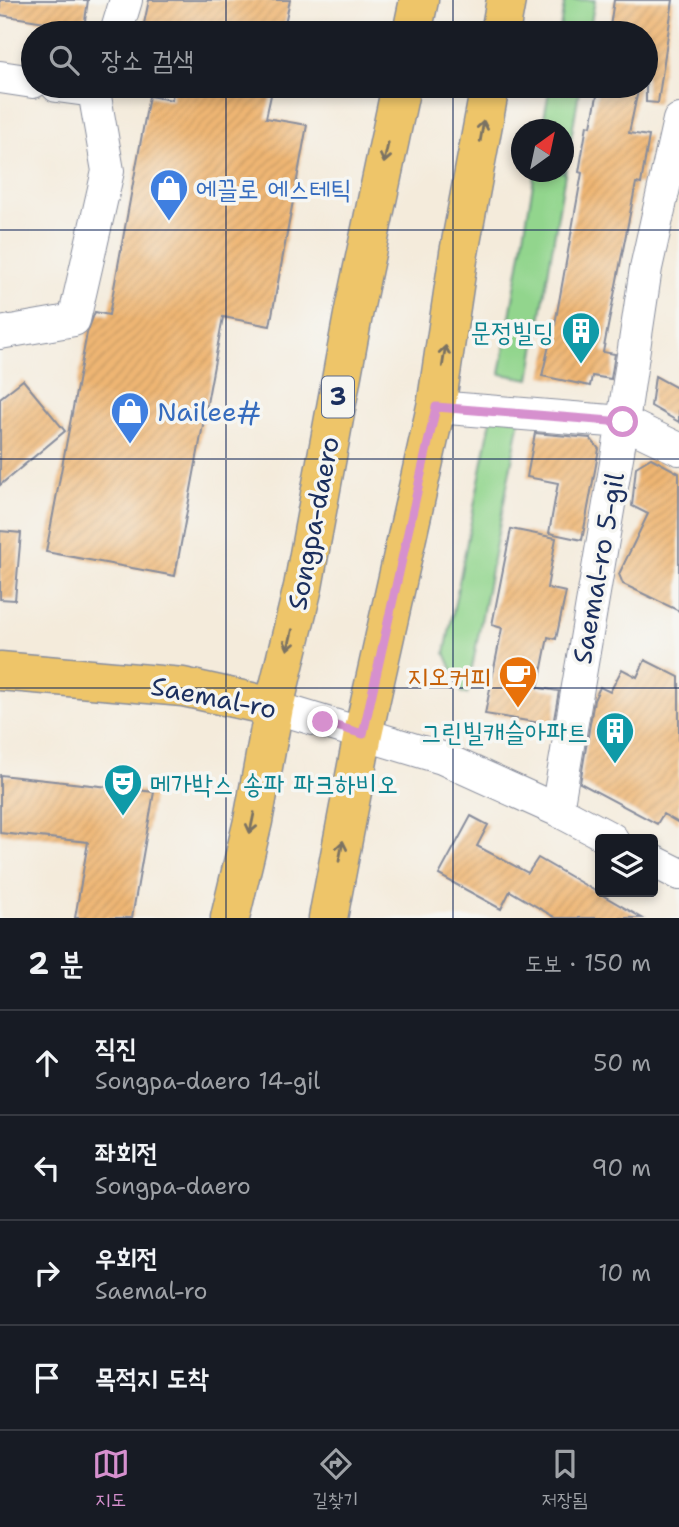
<!DOCTYPE html>
<html lang="ko">
<meta charset="utf-8">
<style>
body{margin:0;font-family:"Shantell Sans","Poor Story",sans-serif;background:#242831;color:#f1f3f6}
.controls{position:absolute;right:21px;bottom:21px;display:grid;overflow:hidden;border-radius:7px;box-shadow:0 4px 10px #0003}
.controls button{width:63px;height:63px;display:grid;place-items:center;padding:0;border:0;border-bottom:2px solid #363941;background:#171b24;color:#f1f3f6;font:35px sans-serif}
.compass{position:absolute;left:511px;top:119px;width:63px;height:63px;border-radius:50%;background:#171b24;box-shadow:0 4px 10px #0003;rotate:33deg}
.stop{position:absolute;width:21px;height:21px;margin:-16px;border:5px solid #d690ce;border-radius:50%;background:#fff}
.stop.end{background:#d690ce;border-color:#fff;box-shadow:0 2px 7px #0008}
.list{margin:0;padding:0;list-style:none}
h2{display:flex;justify-content:space-between;align-items:center;height:91px;margin:0;padding:0 28px;font-size:30px}
h2 small{font-size:23px;font-weight:400;color:#9ea1a6}
.list li{display:grid;grid-template-columns:46px 1fr auto;gap:21px;align-items:center;box-sizing:border-box;height:105px;padding:0 28px;border-top:2px solid #363941}
.list b{display:block;font-size:26px;white-space:nowrap}
.list p{margin:0;font-size:23px;white-space:nowrap;color:#9ea1a6}
.list em{font-size:23px;font-style:normal;color:#9ea1a6}
.icon{flex:none;width:38px;height:38px;fill:none;stroke:currentColor;stroke-width:2;stroke-linecap:round;stroke-linejoin:round}
.map{position:relative;flex:none;width:679px;height:918px;overflow:hidden}
.search{position:absolute;background:#171b24;box-shadow:0 4px 10px #0003;left:21px;right:21px;top:21px;height:77px;display:flex;align-items:center;gap:18px;box-sizing:border-box;padding:0 24px;border-radius:38px;color:#9ea1a6;font-size:26px}
.sheet{height:511px;background:#171b24}
nav{display:flex;justify-content:space-around;align-items:center;box-sizing:border-box;height:98px;border-top:2px solid #363941;background:#171b24;font-size:19px;color:#9ea1a6}
nav a{display:grid;justify-items:center;gap:4px}
nav .on{color:#d690ce}
.map>svg:first-child{display:block}
.grass{fill:#92d58d;stroke:#568276;stroke-width:2}
.building{fill:url(#building-hatch)}
.lines{fill:none;stroke-linecap:round;stroke-linejoin:round}
.minor-casing{stroke:#888d9c;stroke-width:34}
.major-casing{stroke:#888d9c;stroke-width:41}
.minor{stroke:#fff;stroke-width:32}
.major{stroke:#eec569;stroke-width:38}
.oneway{stroke:#7a7263}
.route{stroke:#d690ce;stroke-width:9}
.grid{fill:none;stroke:#1b2f5e;stroke-width:2;stroke-opacity:0.55}
.labels{text-anchor:middle;dominant-baseline:central;stroke-width:7;stroke-linejoin:round;paint-order:stroke}
.shield{fill:#f6f6f2;stroke:#5d6b8a;stroke-width:2}
.shield-label{font-size:24px;font-weight:bold;fill:#1b2f5e}
.shop-label{font-size:26px;fill:#366cbe;stroke:#f6f6f2;text-anchor:start}
.culture-label{font-size:26px;fill:#0d838f;stroke:#f6f6f2;text-anchor:end}
.street-label{font-size:26px;fill:#1b2f5e;stroke:#f6f6f2}
.food-label{font-size:26px;fill:#c56008;stroke:#f6f6f2;text-anchor:end}
</style>
<div class="map">
<svg width="679" height="918" viewBox="0 0 679 918">
<defs>
<pattern id="building-hatch" width="6" height="6" patternUnits="userSpaceOnUse" patternTransform="scale(1.75)"><rect width="6" height="6" fill="#efb673"/><path d="M-1 1l2-2M0 6l6-6M5 7l2-2" fill="none" stroke="#cc9d66"/></pattern>
</defs>
<rect width="100%" height="100%" fill="#f6f6f2"/>
<filter id="ink" filterUnits="userSpaceOnUse"><feTurbulence type="fractalNoise" baseFrequency=".0143" numOctaves="2"/><feDisplacementMap in="SourceGraphic" scale="14" xChannelSelector="R" yChannelSelector="G"/><feConvolveMatrix kernelMatrix="1 2 1 2 8 2 1 2 1" color-interpolation-filters="sRGB"/></filter>
<filter id="wash" filterUnits="userSpaceOnUse"><feTurbulence type="fractalNoise" baseFrequency=".00686" numOctaves="4" result="noise"/><feDisplacementMap in="SourceGraphic" scale="28" xChannelSelector="R" yChannelSelector="G"/><feGaussianBlur stdDeviation="1.57" result="paint"/><feColorMatrix in="noise" values="0 0 0 0 0 0 0 0 0 0 0 0 0 0 0 0 0 1.4 0 .05"/><feComposite in="paint" operator="in"/></filter>
<g filter="url(#wash)">
<rect width="100%" height="100%" fill="#f4ebdb"/>
<path class="grass" d="M565,0H595L589,33H559Z
M550,86H580L530,379L500,374L535,172H564V130L542,129Z
M492,415L520,419L467,694L462,693L445,653Z"/>
<g id="blocks">
<path class="building" d="M0,0H88L84,28L0,15Z
M149,0H290L283,33H142Z
M614,0H673L658,103L646,102V33H609Z
M173,86H273L266,118L307,125L270,326L223,317L175,576L46,552L87,333L95,312L109,315L149,96L172,100Z
M599,86H639L629,133L649,136L641,184L636,183L603,352L615,354L611,379L592,376L590,386L542,376L550,341H552L582,173L579,172L587,125L591,126Z
M655,376L679,389V422L651,406Z
M23,380L65,431L0,485V398Z
M535,433L590,438L599,449L582,540L549,533L558,483L527,477Z
M651,458L679,473V611L623,584L619,574L648,514L632,506L636,467Z
M511,529L556,538L547,588L566,592L556,639L548,637L538,688L559,691L553,725L485,714L502,628L492,625Z
M0,531L21,533L15,600L0,599Z
M645,660L679,677V823L663,814L657,824L580,783L594,700L600,687L610,692L622,669L637,677Z
M0,775L154,792L132,918H75L88,842L0,833Z
M471,816L488,825L477,846L528,873L538,858L642,918H556L510,891L501,909L439,875Z"/>
</g>
</g>
<g filter="url(#ink)">
<use href="#blocks" fill-opacity="0" stroke="#888d9c" stroke-width="2"/>
<g class="lines">
<g class="minor-casing">
<path id="minor" d="M116,33L126,0
M0,77L33,82
M57,86L94,91
M0,333L74,320L108,171L94,91
M436,407L623,422L679,449
M274,707L442,758L557,810L612,839
M557,810L623,422L646,268L679,120
M653,861L679,874"/>
</g>
<g class="major-casing">
<path id="major" d="M412,33L419,0
M500,33L506,0
M0,671L183,687L274,707
M230,918L253,821L274,707L303,587L353,315L401,86
M328,918L363,734L436,407L459,253L490,86"/>
</g>
<use href="#minor" class="minor"/>
<use href="#major" class="major"/>
</g>
<defs><path id="oneway-shaft" d="M-6 0H5M1.5-3L5.5 0L1.5 3" fill="none" stroke-width="1.6" stroke-linecap="round" stroke-linejoin="round" transform="scale(1.75)"/></defs>
<g class="oneway">
<use href="#oneway-shaft" transform="translate(482 131) rotate(-80)"/>
<use href="#oneway-shaft" transform="translate(386 153) rotate(102)"/>
<use href="#oneway-shaft" transform="translate(444 356) rotate(-81)"/>
<use href="#oneway-shaft" transform="translate(290 640) rotate(103)"/>
<use href="#oneway-shaft" transform="translate(252 823) rotate(102)"/>
<use href="#oneway-shaft" transform="translate(341 851) rotate(-79)"/>
</g>
</g>
<g class="lines" filter="url(#ink)">
<path class="route" d="M323,722L363,734L436,407L623,422"/>
</g>
<path class="grid" d="M226,0V33M453,0V33M226,86V918M453,86V918M0,230H679M0,459H679M0,688H679"/>
<defs>
<g id="shop-pin" transform="scale(2.0125)"><path d="M0 17L-7.5 6A9.5 9.5 0 1 1 7.5 6Z" fill="#3f7fe0" stroke="#f6f6f2"/><path d="M-5-2.5h2.3a2.7 3.5 0 0 1 5.4 0H5L5.5 6h-11ZM-1.5-2.5h3a1.5 2.3 0 0 0-3 0Z" fill="#fff"/></g>
<g id="building-pin" transform="scale(2.0125)"><path d="M0 17L-7.5 6A9.5 9.5 0 1 1 7.5 6Z" fill="#0f9aa8" stroke="#f6f6f2"/><path d="M-4-6H4V6H1V3H-1V6H-4ZM-2.5-4.3h1.7v1.8h-1.7ZM.8-4.3h1.7v1.8H.8ZM-2.5-1h1.7V.8h-1.7ZM.8-1h1.7V.8H.8Z" fill="#fff"/></g>
<g id="cafe-pin" transform="scale(2.0125)"><path d="M0 17L-7.5 6A9.5 9.5 0 1 1 7.5 6Z" fill="#e8710a" stroke="#f6f6f2"/><path d="M-5.5-4.5H6V0H3Q3 3.5 0 3.5H-2.5Q-5.5 3.5-5.5 0ZM3-3.2v2h1.7v-2ZM-6 4.5H4V6H-6Z" fill="#fff"/></g>
<g id="theatre-pin" transform="scale(2.0125)"><path d="M0 17L-7.5 6A9.5 9.5 0 1 1 7.5 6Z" fill="#0f9aa8" stroke="#f6f6f2"/><path d="M-5-5.5Q0-4 5-5.5V0Q5 5 0 6Q-5 5-5 0ZM-3.3-2.5H-1v1.5H-3.3ZM1-2.5H3.3v1.5H1ZM-2.8 1Q0 5.5 2.8 1Z" fill="#fff"/></g>
</defs>
<g fill-rule="evenodd">
<use href="#shop-pin" x="169" y="188"/>
<use href="#building-pin" x="581" y="331"/>
<use href="#shop-pin" x="130" y="411"/>
<use href="#cafe-pin" x="518" y="675"/>
<use href="#building-pin" x="615" y="731"/>
<use href="#theatre-pin" x="123" y="783"/>
</g>
<g class="labels">
<rect class="shield" x="322" y="376.5" width="32" height="41" rx="5"/>
<g class="shield-label">
<text x="338" y="397">3</text>
</g>
<g class="shop-label">
<text x="196" y="188">에끌로 에스테틱</text>
<text x="157" y="411">Nailee#</text>
</g>
<g class="culture-label">
<text x="554" y="331">문정빌딩</text>
<text x="588" y="731">그린빌캐슬아파트</text>
<text x="150" y="783" text-anchor="start">메가박스 송파 파크하비오</text>
</g>
<g class="street-label">
<text transform="translate(313 523) rotate(-79)">Songpa-daero</text>
<text transform="translate(598 568) rotate(-80)">Saemal-ro 5-gil</text>
<text transform="translate(214 697) rotate(11)">Saemal-ro</text>
</g>
<g class="food-label">
<text x="491" y="675">지오커피</text>
</g>
</g>
</svg>
<div class="controls">
<button><svg class="icon" aria-label="layers" viewBox="0 0 24 24"><path d="M12 4l9 5-9 5-9-5zM3 14l9 5 9-5"/></svg></button>
</div>
<svg class="compass" viewBox="-18 -18 36 36"><path d="M0-13l5 13h-10z" fill="#e53935"/><path d="M0 13l5-13h-10z" fill="#9ea1a6"/></svg>
<div class="stop" style="left:623px;top:422px"></div>
<div class="stop end" style="left:323px;top:722px"></div>
<div class="search"><svg class="icon" aria-label="search" viewBox="0 0 24 24"><circle cx="10" cy="10" r="6"/><path d="M15 15l6 6"/></svg>장소 검색</div>
</div>
<section class="sheet">
<h2>2 분<small>도보 · 150 m</small></h2>
<ul class="list">
<li><svg class="icon" aria-label="ahead" viewBox="0 0 24 24"><path d="M12 20V5M6 11l6-6 6 6"/></svg><div><b>직진</b><p>Songpa-daero 14-gil</p></div><em>50 m</em></li>
<li><svg class="icon" aria-label="left" viewBox="0 0 24 24"><path d="M17 20v-9H6M10 6l-5 5 5 5"/></svg><div><b>좌회전</b><p>Songpa-daero</p></div><em>90 m</em></li>
<li><svg class="icon" aria-label="right" viewBox="0 0 24 24"><path d="M7 20v-9h11M14 6l5 5-5 5"/></svg><div><b>우회전</b><p>Saemal-ro</p></div><em>10 m</em></li>
<li><svg class="icon" aria-label="arrive" viewBox="0 0 24 24"><path d="M6 21V4h12l-3 4 3 4H6"/></svg><div><b>목적지 도착</b></div></li>
</ul>
</section>
<nav>
<a class="on"><svg class="icon" aria-label="map" viewBox="0 0 24 24"><path d="M3 6l6-2 6 2 6-2v14l-6 2-6-2-6 2zM9 4v14M15 6v14"/></svg>지도</a>
<a><svg class="icon" aria-label="directions" viewBox="0 0 24 24"><path d="M12 3l9 9-9 9-9-9zM9 14v-3h6M13 9l2 2-2 2"/></svg>길찾기</a>
<a><svg class="icon" aria-label="saved" viewBox="0 0 24 24"><path d="M7 4h10v16l-5-4-5 4z"/></svg>저장됨</a>
</nav>
